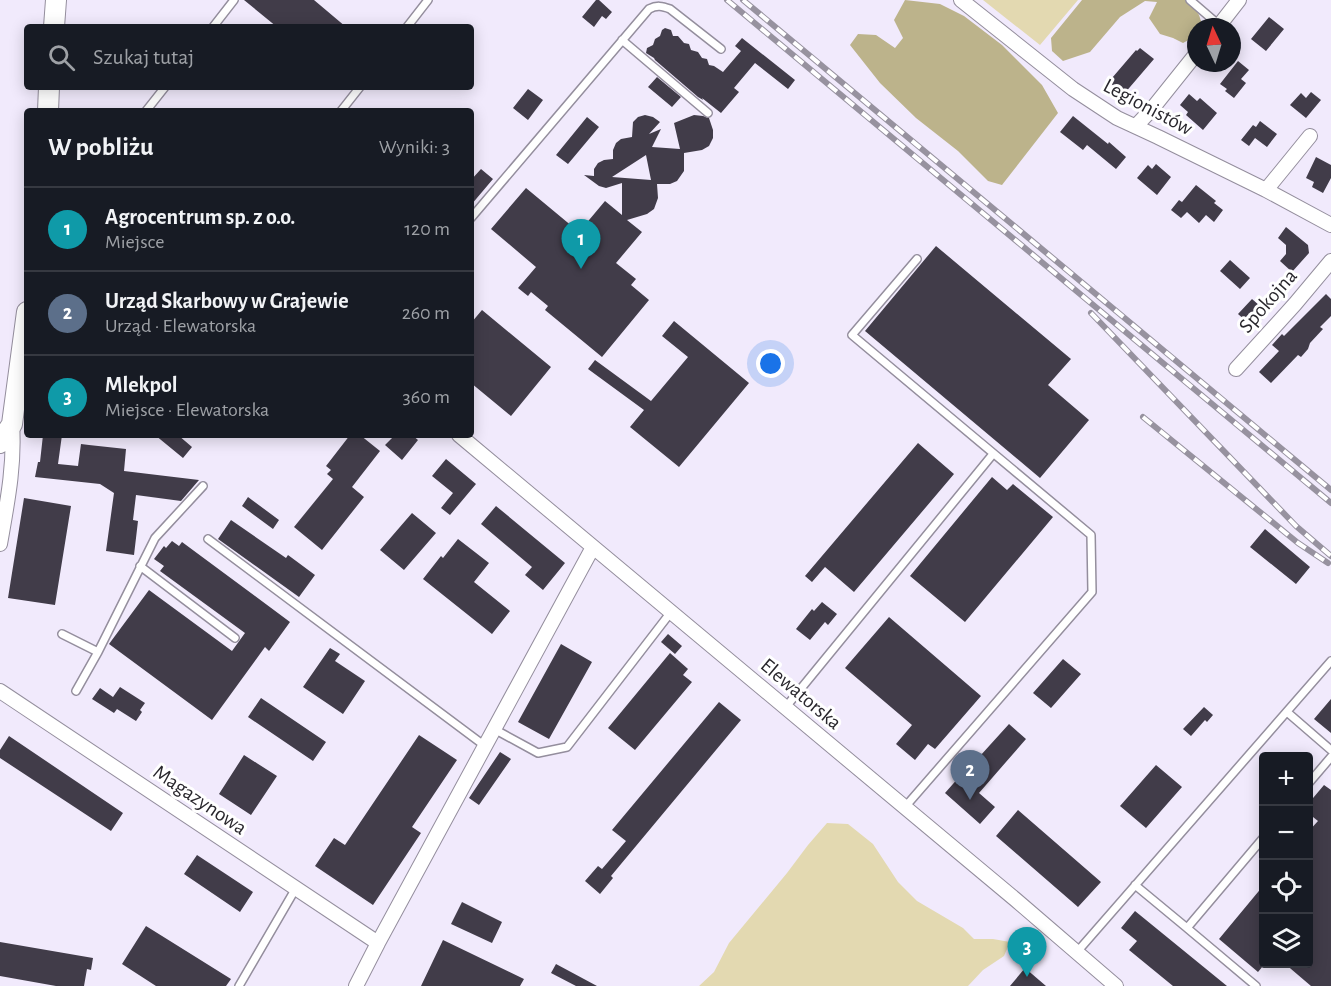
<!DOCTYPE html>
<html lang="pl">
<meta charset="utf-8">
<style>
body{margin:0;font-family:"Alegreya Sans",sans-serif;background:#20242c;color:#f1f3f6}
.controls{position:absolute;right:18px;bottom:18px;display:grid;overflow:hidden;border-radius:6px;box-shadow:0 3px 15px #0003}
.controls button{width:54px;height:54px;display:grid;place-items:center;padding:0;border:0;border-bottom:2px solid #363941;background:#171b24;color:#f1f3f6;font:30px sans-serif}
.compass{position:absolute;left:1187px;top:18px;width:54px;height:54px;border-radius:50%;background:#171b24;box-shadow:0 3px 15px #0003;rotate:356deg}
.you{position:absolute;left:771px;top:364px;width:21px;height:21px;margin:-15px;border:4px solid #fff;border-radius:50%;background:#1a73e8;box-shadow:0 0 0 9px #1a73e833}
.badge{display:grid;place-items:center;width:39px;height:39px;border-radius:50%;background:#7c3aed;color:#fff;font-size:20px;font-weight:700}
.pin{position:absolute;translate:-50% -50px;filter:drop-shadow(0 2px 3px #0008)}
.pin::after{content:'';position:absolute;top:32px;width:21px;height:18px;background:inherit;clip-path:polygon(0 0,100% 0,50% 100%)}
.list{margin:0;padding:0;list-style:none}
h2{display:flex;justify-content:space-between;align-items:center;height:78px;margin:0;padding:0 24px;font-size:26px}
h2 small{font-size:20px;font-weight:400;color:#9ea1a6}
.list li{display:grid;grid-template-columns:39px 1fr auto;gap:18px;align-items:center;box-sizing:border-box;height:84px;padding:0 24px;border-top:2px solid #363941}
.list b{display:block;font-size:22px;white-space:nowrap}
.list p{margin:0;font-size:20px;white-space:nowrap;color:#9ea1a6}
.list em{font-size:20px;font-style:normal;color:#9ea1a6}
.icon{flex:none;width:33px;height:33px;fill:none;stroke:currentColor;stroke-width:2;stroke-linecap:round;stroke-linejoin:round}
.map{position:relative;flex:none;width:1331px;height:986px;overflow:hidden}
.search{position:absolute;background:#171b24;box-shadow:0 3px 15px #0003;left:24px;top:24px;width:450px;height:66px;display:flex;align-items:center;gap:15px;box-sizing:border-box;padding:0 21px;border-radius:6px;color:#9ea1a6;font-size:22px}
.panel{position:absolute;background:#171b24;box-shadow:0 3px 15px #0003;left:24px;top:108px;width:450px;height:330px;border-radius:6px}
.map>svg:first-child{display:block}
.green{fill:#e3d9b1}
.forest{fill:#bcb38b}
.building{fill:#413c49;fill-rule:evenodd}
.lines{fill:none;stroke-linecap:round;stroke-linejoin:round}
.lane-casing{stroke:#948e9d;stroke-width:10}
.street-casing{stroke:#948e9d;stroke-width:16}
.secondary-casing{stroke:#948e9d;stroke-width:22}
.lane{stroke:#fff;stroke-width:7}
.street{stroke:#fff;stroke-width:14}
.secondary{stroke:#fff;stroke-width:20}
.rail-casing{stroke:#97929f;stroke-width:6}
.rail{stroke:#fff;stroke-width:4;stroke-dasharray:11;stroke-linecap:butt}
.labels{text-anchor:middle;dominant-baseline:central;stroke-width:6;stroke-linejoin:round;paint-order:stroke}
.street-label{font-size:21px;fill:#29272d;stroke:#fff}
</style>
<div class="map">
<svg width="1331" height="986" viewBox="0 0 1331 986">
<rect width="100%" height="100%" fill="#f1eafc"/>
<path class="green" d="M983,0H1078L1040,45Z
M827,823L848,824L873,844L898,882L917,901L963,928L974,939H993L1010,942L1004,956L983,970L968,986H699L714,972L729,943L787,873L808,845Z"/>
<path class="forest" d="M905,0L940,4L964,16L1002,45L1042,85L1058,113L1002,185L988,181L958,151L916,118L880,83L850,45L858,34L876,35L895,48L903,38L894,20Z
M1082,0H1189L1199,15L1203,27H1196V36L1183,43L1173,38L1160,34L1149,18L1157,2L1145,1L1120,17L1090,52L1063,61L1052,51L1051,38Z"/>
<path class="building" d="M244,0H314L346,27H277Z
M596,0H599L612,12L606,19L602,16L594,27L582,17Z
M1269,17L1284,29L1266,51L1251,39Z
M665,28L671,30L673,36H678L684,43L689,44L691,50L698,52L702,58L707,59L709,65L714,66L723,72L741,51L735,46L742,38L795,80L788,89L755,63L734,88L739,92L721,113L702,98L703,100L698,97L655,60L654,58L646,53L647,48L653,45L655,39L660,36L662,30Z
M1140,48L1154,59L1124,94L1110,83L1113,79L1112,78L1136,50L1137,51Z
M1238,61L1249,70L1241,79L1246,83L1234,98L1225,91L1227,89L1220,84Z
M657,77L681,97L672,107L648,87Z
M528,89L543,100L528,120L513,108Z
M1311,92L1321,100L1306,118L1290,105L1301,93L1306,98Z
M1189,94L1197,101L1200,98L1217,113L1203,130L1186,115L1188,112L1180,105Z
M645,115L653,117L660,122L649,134L661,129L652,147L680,149L674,123L694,115L703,116L709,118L713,130V138L709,146L702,150L684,153V171L677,181L670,184H657L658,198L654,209L647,214L627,220L642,232L616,263L636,279L631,285L649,300L602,357L545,310L548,306L531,292L528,296L518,288L536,267L491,229L526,188L579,232L605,201L622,215V183L606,188L599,186L584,175L594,176V169L598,163L604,160L613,159V150L616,143L621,139L632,137L633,122L638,117ZM646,155L651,180L612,177Z
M1073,116L1108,144L1109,142L1126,157L1116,169L1087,145L1083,150L1060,132Z
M587,117L599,127L568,164L556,155Z
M1260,121L1277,134L1267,147L1255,138L1249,146L1241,140L1253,125L1256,127Z
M1316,157L1331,165V178L1323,193L1312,187L1314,182L1306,178Z
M1156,164L1171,177L1157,195L1137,178L1148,165L1152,169Z
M481,169L493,179L471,205V180Z
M1196,185L1216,201L1214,203L1223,210L1214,222L1206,215L1199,223L1187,212L1181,218L1171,210L1179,200L1182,202Z
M1286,227L1308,245L1309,253L1292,272L1280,261L1286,254V245L1278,238Z
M936,246L1071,359L1048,385L1089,420L1040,478L865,331Z
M1230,260L1250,278L1240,289L1220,271Z
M1326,294L1331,299V316L1320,327L1323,329L1310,343L1308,349L1301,357L1298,355L1271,383L1259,372L1279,351L1272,345L1282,334L1284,336Z
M1252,299L1268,313L1254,328L1238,314Z
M482,310L551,367L511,416L471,383V323Z
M674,321L749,383L679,467L630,427L644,410L588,369L595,360L651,401L688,357L662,336Z
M43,435H62L58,464L78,466L81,444L89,445L126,449L124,471L199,480L181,501L136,495L133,520L138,521L134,555L106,551L114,493L100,484L35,477L38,462H40Z
M155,435H178L192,447L183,458Z
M350,435H360L380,451L352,487L364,497L322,550L294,527L333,479L327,474L331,470L326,466Z
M395,435H412L418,440L402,460L385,445Z
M918,443L954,474L854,592L825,567L812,582L805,576Z
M446,459L476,484L450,515L441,508L453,493L432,476Z
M992,477L1007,490L1013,484L1053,517L965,622L910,576Z
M248,497L279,520L273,529L242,506Z
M24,498L71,506L55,605L8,598Z
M496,506L565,563L543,590L525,575L532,567L481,524Z
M412,513L436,533L404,570L380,550Z
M231,520L286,558L288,555L315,575L299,597L218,539Z
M1265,529L1310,567L1296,584L1250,547Z
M458,539L489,563L474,582L510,611L492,634L423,579L441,556L443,558Z
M172,541L179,546L182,542L290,622L269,651L265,647L212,720L109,644L149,590L232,651L245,633L160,571L164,566L154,559L164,546L166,548Z
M822,602L837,614L828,625L825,622L810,640L796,629L812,609L814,611Z
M889,617L981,696L935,749L928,744L915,760L896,744L912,725L845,668Z
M668,634L682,646L675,654L661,642Z
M561,644L592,662L549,739L518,722Z
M330,648L340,654L335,661L365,681L343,714L303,687Z
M670,653L688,669L683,675L692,682L635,750L608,728Z
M1063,659L1081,674L1051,708L1033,693Z
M120,687L145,703L140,710L142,712L136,721L117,709L114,713L92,699L100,688L113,697Z
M261,698L326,742L313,761L248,717Z
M1331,699V733L1314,719Z
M719,702L741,720L611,876L613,878L600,894L585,881L598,866L602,869L626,841L612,830Z
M1204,707L1213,715L1207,722L1205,720L1191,736L1183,729Z
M1009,724L1026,739L979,793L995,807L980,824L945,793L960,776L961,777Z
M419,735L457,760L412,827L421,833L373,905L315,866L334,838L345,845Z
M9,736L123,813L111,831L0,758V750Z
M500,752L511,759L479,805L469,798Z
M244,755L277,776L251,815L219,794Z
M1156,765L1182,787L1146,828L1120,806Z
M1324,785L1331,790V986H1311L1284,963H1308V832L1318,821L1308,813V804Z
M1018,810L1101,882L1078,907L996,836Z
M197,855L253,892L240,912L184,874Z
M1263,886V966L1258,972L1219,939Z
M462,902L502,922L492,943L451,924Z
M1135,911L1227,986H1173L1129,950L1137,941L1121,928Z
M146,926L231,979L226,986H156L122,964Z
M443,940L524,979L520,986H421Z
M0,942L93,958L91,970L87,969L84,986H56L0,976Z
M556,964L597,986H576L551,973Z
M1025,968L1046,986H1010Z"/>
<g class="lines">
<g class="lane-casing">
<path id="lane" d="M1190,0L1219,25
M213,27L234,0
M407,27L428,0
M622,40L708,113
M146,111L165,87
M341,111L360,87
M471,218L649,9C657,5 662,6 670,9L721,49
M208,539L485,746
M140,566L235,638
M62,634L98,652L76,691
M98,652L155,538L203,486
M785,708L993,454
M1287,712L1331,750
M494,729L538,753L567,747L671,612
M1308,784L1331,757
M905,807L1092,592L1091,535L852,335L917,259
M1135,885L1187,928
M1077,952L1331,661
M239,986L296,888
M1256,986L1187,928L1264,837"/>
</g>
<g class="street-casing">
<path id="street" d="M961,0L1073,89L1117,118L1158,137L1266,190L1331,225
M1218,27L1239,0
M1136,126L1152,109L1196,54
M1266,190L1310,136
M1236,369L1295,304L1331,261
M459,435L1016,900L1116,986
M0,544C7,504 15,465 12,424
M0,691L378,943
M356,986L378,943L593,547"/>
</g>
<g class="secondary-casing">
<path id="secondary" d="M54,27L56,0
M48,111L49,87
M0,443L12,424L27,312"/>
</g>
<use href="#lane" class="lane"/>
<use href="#street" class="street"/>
<use href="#secondary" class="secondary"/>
<g class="rail-casing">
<path id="rail" d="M727,0L1331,503
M743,0L1331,490
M1091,313L1296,526L1331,556
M1143,417L1298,543L1328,563"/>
</g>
<use href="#rail" class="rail"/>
</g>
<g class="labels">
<g class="street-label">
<text transform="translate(1148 107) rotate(28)">Legionistów</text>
<text transform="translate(1268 301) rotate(-49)">Spokojna</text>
<text transform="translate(801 694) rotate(40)">Elewatorska</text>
<text transform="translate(200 800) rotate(34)">Magazynowa</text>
</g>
</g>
</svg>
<div class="controls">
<button>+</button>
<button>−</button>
<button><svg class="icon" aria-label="locate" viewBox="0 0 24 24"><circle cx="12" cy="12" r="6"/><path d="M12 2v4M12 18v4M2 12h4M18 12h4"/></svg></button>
<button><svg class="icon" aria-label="layers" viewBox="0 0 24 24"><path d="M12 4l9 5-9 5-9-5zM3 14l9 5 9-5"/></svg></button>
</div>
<svg class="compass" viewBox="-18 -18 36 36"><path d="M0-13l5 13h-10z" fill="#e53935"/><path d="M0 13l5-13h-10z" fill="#9ea1a6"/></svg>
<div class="you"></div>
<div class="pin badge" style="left:581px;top:269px;background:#0f9aa8">1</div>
<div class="pin badge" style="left:970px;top:800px;background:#5c6f8a">2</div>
<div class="pin badge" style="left:1027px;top:977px;background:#0f9aa8">3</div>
<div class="search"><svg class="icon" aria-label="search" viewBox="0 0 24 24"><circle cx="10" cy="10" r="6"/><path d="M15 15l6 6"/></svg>Szukaj tutaj</div>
<section class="panel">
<h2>W pobliżu<small>Wyniki: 3</small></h2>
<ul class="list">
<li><span class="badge" style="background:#0f9aa8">1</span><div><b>Agrocentrum sp. z o.o.</b><p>Miejsce</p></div><em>120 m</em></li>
<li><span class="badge" style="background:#5c6f8a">2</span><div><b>Urząd Skarbowy w Grajewie</b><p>Urząd · Elewatorska</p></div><em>260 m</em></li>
<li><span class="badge" style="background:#0f9aa8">3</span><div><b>Mlekpol</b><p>Miejsce · Elewatorska</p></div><em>360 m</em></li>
</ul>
</section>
</div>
